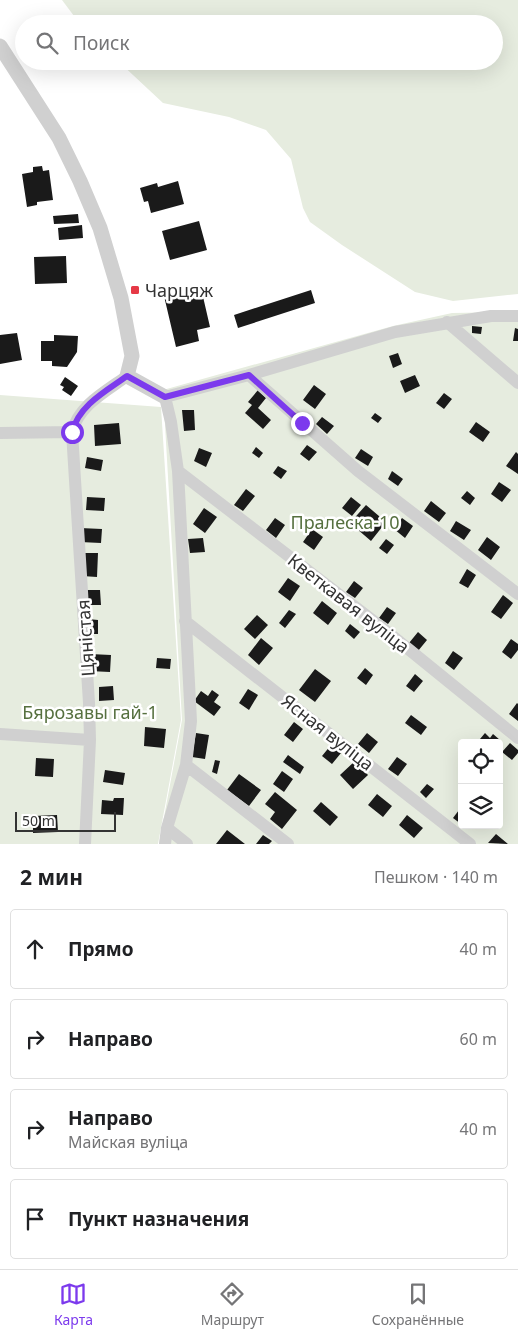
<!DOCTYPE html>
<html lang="ru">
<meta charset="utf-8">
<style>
body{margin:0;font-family:"Noto Sans",sans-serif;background:#f6f6f6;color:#202124}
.controls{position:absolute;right:15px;bottom:15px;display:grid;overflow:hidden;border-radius:5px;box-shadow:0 5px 20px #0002}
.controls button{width:45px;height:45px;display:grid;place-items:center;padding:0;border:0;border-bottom:1px solid #e0e0e0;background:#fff;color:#202124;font:25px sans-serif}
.scale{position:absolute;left:15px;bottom:12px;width:101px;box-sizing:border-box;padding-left:5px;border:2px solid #333;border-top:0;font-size:14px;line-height:18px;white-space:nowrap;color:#333;-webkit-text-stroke:4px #fff;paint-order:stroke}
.stop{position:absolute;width:15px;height:15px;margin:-11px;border:4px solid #7c3aed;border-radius:50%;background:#fff}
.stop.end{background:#7c3aed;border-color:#fff;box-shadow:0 1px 5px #0008}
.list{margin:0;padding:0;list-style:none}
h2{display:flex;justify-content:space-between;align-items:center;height:65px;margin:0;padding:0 20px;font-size:21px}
h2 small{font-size:16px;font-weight:400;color:#757577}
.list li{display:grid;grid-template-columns:32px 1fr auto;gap:15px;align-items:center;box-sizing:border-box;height:80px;margin:0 10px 10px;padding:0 10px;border:1px solid #e0e0e0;border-radius:5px}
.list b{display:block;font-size:19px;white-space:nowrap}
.list p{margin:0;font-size:16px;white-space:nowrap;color:#757577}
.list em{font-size:16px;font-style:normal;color:#757577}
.icon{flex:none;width:28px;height:28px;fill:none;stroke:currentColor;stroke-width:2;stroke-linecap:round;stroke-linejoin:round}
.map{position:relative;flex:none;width:518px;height:844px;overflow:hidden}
.search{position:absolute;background:#fff;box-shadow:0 5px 20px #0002;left:15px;right:15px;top:15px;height:55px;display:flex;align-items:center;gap:12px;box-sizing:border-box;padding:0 18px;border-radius:28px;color:#757577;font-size:19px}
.sheet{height:425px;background:#fff}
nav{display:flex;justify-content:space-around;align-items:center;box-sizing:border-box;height:70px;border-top:1px solid #e0e0e0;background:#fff;font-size:14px;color:#757577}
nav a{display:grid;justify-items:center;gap:2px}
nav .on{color:#7c3aed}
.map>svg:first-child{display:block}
.green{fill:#e6ecdf;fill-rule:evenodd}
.building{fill:#1a1a1a}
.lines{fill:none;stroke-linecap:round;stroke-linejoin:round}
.minor{stroke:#d0d0d0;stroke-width:12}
.tertiary{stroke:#d0d0d0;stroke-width:15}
.route{stroke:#7c3aed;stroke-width:6}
.poi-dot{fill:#e63946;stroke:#fff;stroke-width:2}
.labels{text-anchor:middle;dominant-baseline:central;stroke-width:5;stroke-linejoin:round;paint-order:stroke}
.poi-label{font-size:18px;fill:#333;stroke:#fff;text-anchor:start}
.park-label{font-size:18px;fill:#56703f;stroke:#fff}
.street-label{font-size:18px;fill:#333;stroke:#fff}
</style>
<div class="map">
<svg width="518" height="844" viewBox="0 0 518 844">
<rect width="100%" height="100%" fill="#fff"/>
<path class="green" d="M62,0H518V294L453,301L415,292L342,245L310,222L303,208L291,159L266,130L229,117L163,103L118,61H494V24H80Z
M518,312V844H159L182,720L163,390L393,326L452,313ZM462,743H499V825H462Z
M0,395L161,407L181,720L158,844H0Z"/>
<path class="building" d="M42,166L43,171L49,170L53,200L37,202V205L27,207L22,174L33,172V167Z
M178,181L184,204L151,213L148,201L144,202L140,188L157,183L158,187Z
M78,214L79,223L54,224L53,216Z
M199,221L207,250L170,260L162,231Z
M82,225L83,238L59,240L58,228Z
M66,256L67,283L35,284L34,257Z
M201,288L210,327L197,330L199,341L176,347L164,296Z
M311,290L315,303L238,328L234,315Z
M472,326L482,327L481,334L472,333Z
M515,328L518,329V341H513Z
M17,333L22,360L0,364V335Z
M54,335L78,336L77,352L67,367L52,366V361H41V341H54Z
M398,353L402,364L393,368L389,356Z
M415,375L420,386L405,393L400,381Z
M65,377L78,386L71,396L62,390L64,387L60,385Z
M314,385L326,394L315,409L303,400Z
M258,390L266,398L258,408L271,420L263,429L245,413L252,405L248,402Z
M444,393L452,399L444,409L436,403Z
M182,410H194L195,430L184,431Z
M375,413L382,418L378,423L371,418Z
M322,417L334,426L327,434L316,424Z
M476,422L490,432L483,442L469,432Z
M119,423L121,444L95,446L94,425Z
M307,445L317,452L309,461L300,454Z
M256,447L263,453L259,458L252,453Z
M199,448L212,453L206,467L194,461Z
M361,449L373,457L368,466L355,458Z
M516,452L518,454V474L506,466Z
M87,457L103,460L101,471L85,468Z
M278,466L287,471L281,479L273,473Z
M392,471L403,479L398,486L388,479Z
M499,482L511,490L502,502L491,494Z
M246,489L255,496L243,511L234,505Z
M467,491L475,498L470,505L461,498Z
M87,497L105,498L104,511L86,510Z
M351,497L361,505L352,516L342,508Z
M431,501L446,513L439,522L424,511Z
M366,505L386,522L371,541L350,523Z
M204,508L217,517L205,533L193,524Z
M275,518L285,525L276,538L266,530Z
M402,518L413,526L405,538L394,529Z
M456,521L471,530L464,540L450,531Z
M80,528L102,529L101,543L80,542Z
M312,529L323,537L314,550L303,542Z
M487,537L500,547L491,560L478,550Z
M203,538L205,552L190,553L188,539Z
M386,539L394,545L387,554L379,548Z
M84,553H98L97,577L82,576Z
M467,569L476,575L468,588L459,583Z
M288,578L300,586L290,601L278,592Z
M354,581L363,588L355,598L346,592Z
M86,590H100L101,605H86Z
M503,595L513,603L501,619L491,612Z
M322,601L337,613L328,625L313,613Z
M387,607L396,613L388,624L379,618Z
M289,610L296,614L285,628L279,623Z
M257,615L268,625L255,639L244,629Z
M88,619L98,620V634H88Z
M350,624L360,632L354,639L345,631Z
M418,632L427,640L418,651L409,643Z
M261,638L273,648L259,665L248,655Z
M511,639L518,644V650L511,659L502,652Z
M453,651L463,658L454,670L445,663Z
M90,654L111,655L110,672L89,671Z
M157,658L171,659L170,669L156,668Z
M365,668L373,675L366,685L357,678Z
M315,669L331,681L315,702L299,690Z
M415,674L423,681L414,692L406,686Z
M113,686L114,700L99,701V687Z
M248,689L258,695L249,710L239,703Z
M212,690L219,695L214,702L221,707L214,716L194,701L201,691L208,696Z
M517,703L518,704V721L509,714Z
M411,715L427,727L421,735L405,723Z
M294,722L303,729L293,742L284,735Z
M145,727L166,729L164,748L144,746Z
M196,733L209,735L205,759L192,757Z
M367,733L378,742L369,753L358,744Z
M485,733L490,738L493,734L500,740L497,743H485L480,739Z
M510,743L518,750V753L512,760L502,752Z
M331,745L341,753L332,764L322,756Z
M288,755L304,767L300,774L283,762Z
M397,757L407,764L398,776L388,769Z
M36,758L54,759L53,777L35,776Z
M215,760L220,761L217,774L212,772Z
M355,761L368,775L353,789L340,775Z
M105,770L125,773L123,785L103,782Z
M282,771L293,779L284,792L273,784Z
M239,774L261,790L249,806L227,790Z
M427,784L434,789L426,798L420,792Z
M275,792L297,810L282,829L270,819L275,812L265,804Z
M377,794L392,806L383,817L368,805Z
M114,798H124L123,815L101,814L102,800L113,801Z
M321,802L338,817L330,826L313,811Z
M459,810L462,812L461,824L453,818Z
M57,815L58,832L33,833V816Z
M407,815L423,828L414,838L399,825Z
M227,830L245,844H216Z
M496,834L508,844L488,843Z
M263,835L272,841L269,844H256Z"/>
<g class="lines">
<path class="minor" d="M447,322L518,383
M249,375L358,471L518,594
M0,433L72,432
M178,471L380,626L518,738
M185,621L470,844
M0,734L90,740
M186,765L288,844
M167,828L187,844
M85,844L90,740L89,703L72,432C79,405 105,392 127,376
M165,844L167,828L186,765L191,721L178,471L171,422L165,397L249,375L395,332L491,316H518"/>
<path class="tertiary" d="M0,46L59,138L80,181L100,228L121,298L132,356L127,376L165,397"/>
</g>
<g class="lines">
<path class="route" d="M72,432C79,405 106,391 127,376L165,397L249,375L302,423"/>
</g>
<rect class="poi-dot" x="130" y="285" width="10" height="10" rx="2.5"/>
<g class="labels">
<g class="poi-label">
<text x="145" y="290">Чарцяж</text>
</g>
<g class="park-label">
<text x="345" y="522">Пралеска-10</text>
<text x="90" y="712">Бярозавы гай-1</text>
</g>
<g class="street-label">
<text transform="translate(349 603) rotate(38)">Кветкавая вуліца</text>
<text transform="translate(85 638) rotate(-94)">Цяністая</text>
<text transform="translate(328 732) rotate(38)">Ясная вуліца</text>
</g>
</g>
</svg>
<div class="controls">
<button><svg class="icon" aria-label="locate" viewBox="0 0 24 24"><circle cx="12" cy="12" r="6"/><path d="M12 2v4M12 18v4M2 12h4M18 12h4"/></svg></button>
<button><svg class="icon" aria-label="layers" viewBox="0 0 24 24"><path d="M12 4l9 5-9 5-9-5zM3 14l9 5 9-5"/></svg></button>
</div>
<div class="scale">50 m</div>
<div class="stop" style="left:72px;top:432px"></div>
<div class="stop end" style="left:302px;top:423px"></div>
<div class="search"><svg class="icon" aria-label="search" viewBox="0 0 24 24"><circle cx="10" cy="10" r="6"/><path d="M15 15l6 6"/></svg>Поиск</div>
</div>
<section class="sheet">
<h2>2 мин<small>Пешком · 140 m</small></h2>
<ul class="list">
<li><svg class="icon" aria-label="ahead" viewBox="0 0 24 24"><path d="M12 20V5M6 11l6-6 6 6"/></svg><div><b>Прямо</b></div><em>40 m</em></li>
<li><svg class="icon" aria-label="right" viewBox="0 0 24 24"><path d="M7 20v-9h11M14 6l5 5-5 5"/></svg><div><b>Направо</b></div><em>60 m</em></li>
<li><svg class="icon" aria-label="right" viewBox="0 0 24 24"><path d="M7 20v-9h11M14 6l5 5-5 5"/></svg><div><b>Направо</b><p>Майская вуліца</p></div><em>40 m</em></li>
<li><svg class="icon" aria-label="arrive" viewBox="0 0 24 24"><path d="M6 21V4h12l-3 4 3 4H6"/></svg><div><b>Пункт назначения</b></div></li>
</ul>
</section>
<nav>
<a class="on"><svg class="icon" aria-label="map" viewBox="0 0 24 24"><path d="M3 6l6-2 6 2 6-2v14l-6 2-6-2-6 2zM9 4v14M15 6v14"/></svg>Карта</a>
<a><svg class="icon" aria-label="directions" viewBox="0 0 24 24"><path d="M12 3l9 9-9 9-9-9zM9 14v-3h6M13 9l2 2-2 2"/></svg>Маршрут</a>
<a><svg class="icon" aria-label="saved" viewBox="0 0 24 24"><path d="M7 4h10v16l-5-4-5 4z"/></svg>Сохранённые</a>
</nav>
